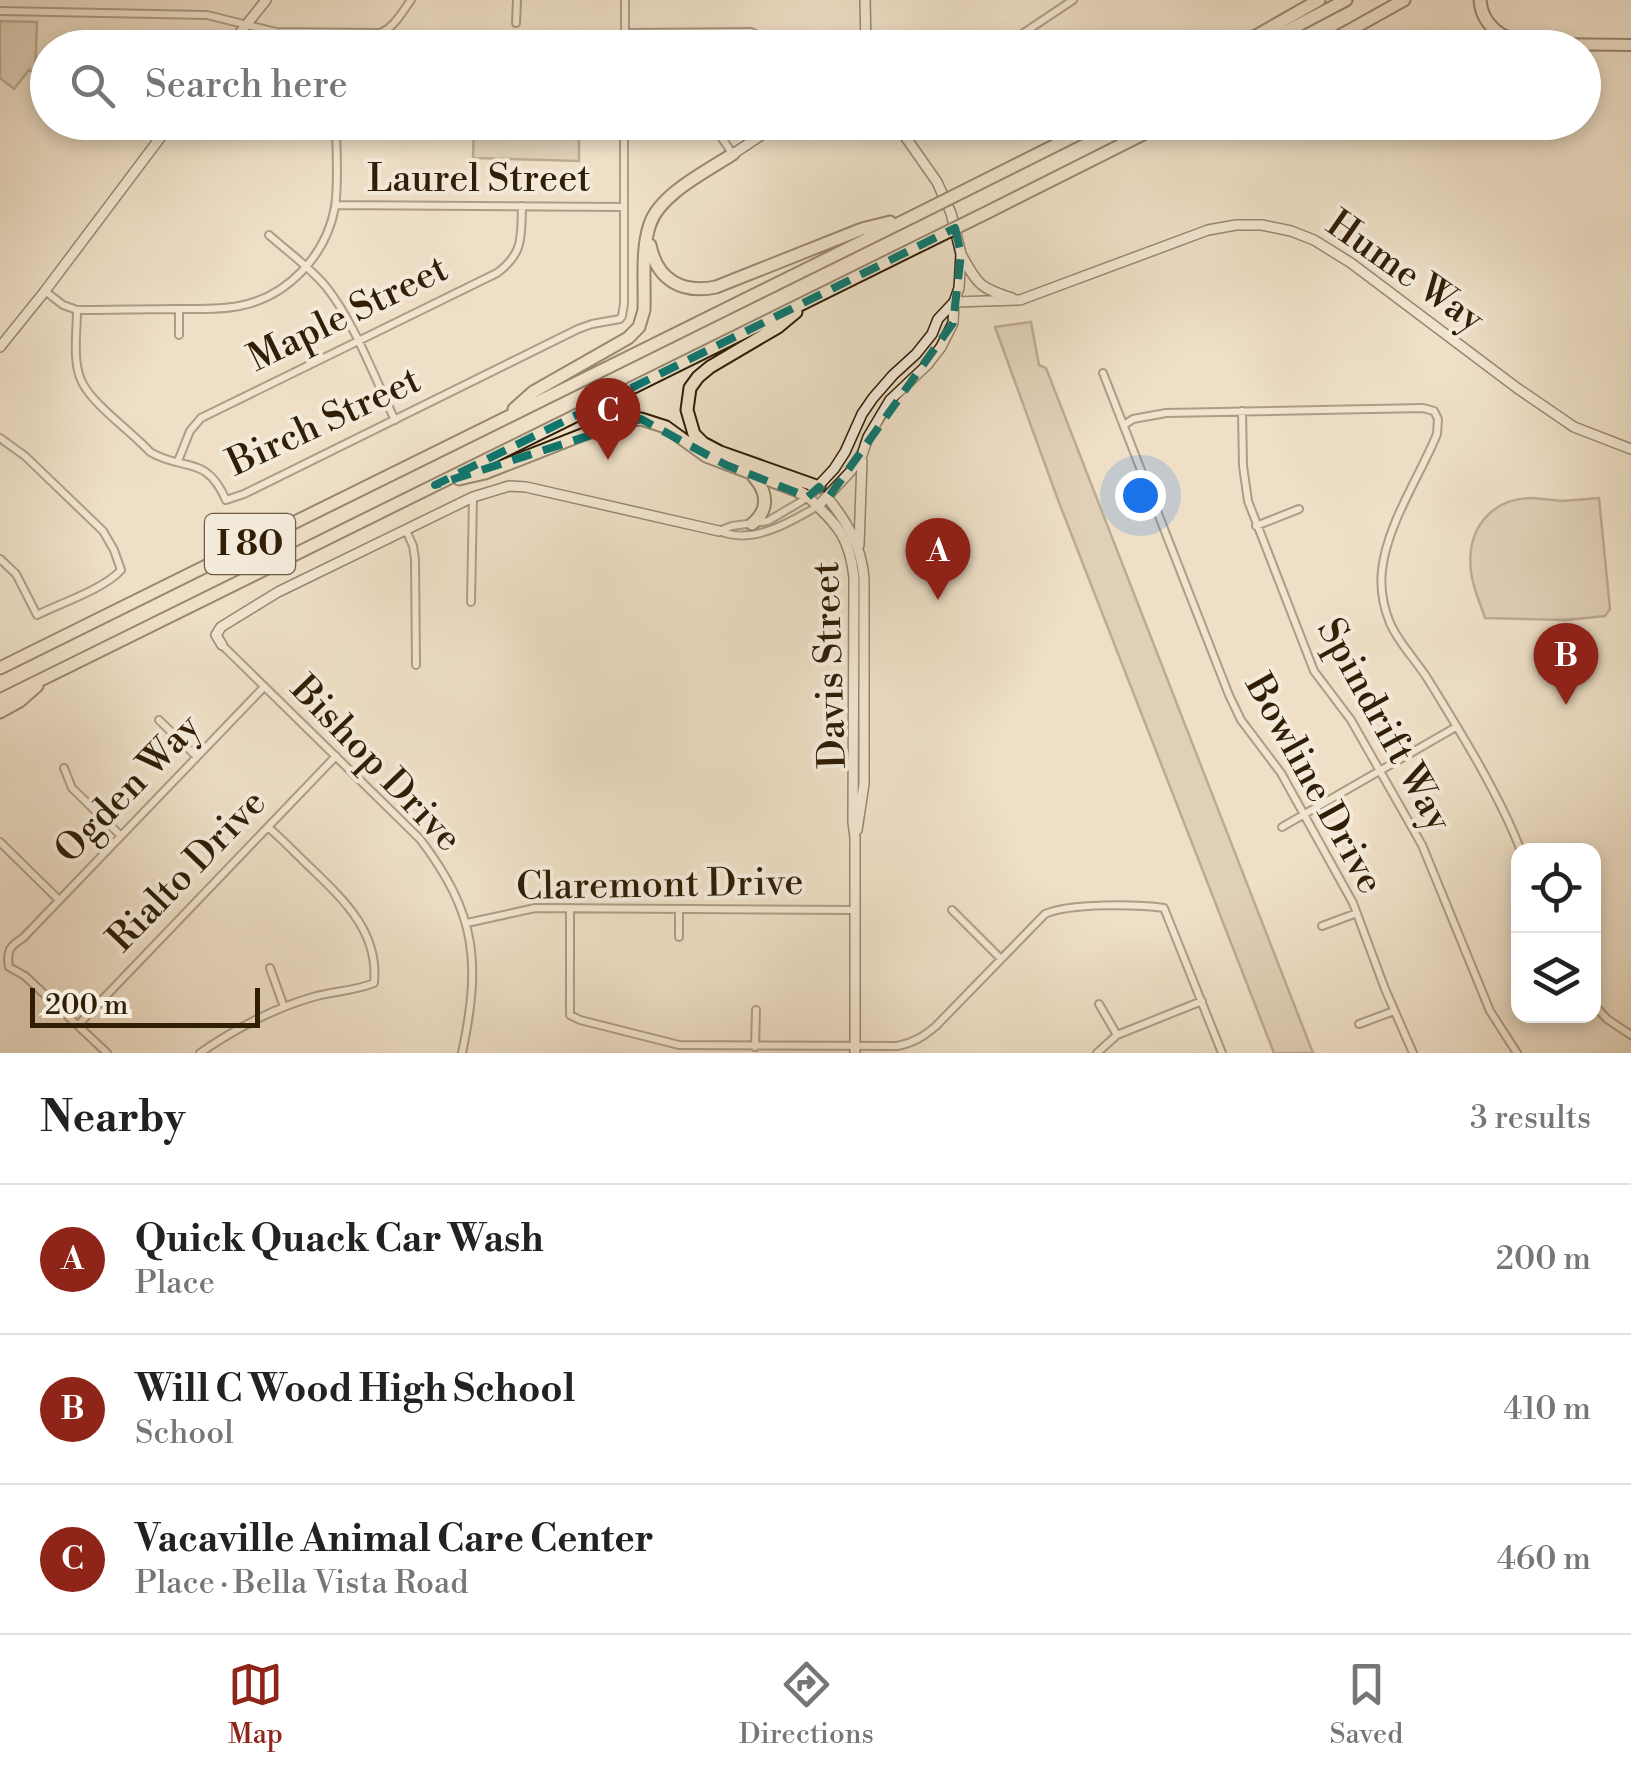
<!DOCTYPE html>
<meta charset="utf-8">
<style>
body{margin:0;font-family:"Libre Bodoni",serif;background:#f6f6f6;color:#222}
.controls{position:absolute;right:30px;bottom:30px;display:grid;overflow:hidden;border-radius:20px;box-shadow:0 5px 15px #0003}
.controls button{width:90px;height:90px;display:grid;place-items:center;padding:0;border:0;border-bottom:2px solid #e0e0e0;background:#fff;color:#222;font:50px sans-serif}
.scale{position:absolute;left:30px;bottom:25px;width:230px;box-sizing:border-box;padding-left:10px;border:5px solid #301e05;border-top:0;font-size:28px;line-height:35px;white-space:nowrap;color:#301e05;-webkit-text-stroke:8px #f4eada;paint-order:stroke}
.you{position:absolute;left:1140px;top:495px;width:35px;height:35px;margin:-25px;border:8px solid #fff;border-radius:50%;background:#1a73e8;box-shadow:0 0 0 15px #1a73e833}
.badge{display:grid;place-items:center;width:65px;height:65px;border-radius:50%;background:#8f2418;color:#fff;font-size:32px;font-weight:700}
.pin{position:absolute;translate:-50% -82px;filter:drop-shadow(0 2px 5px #0008)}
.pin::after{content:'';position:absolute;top:52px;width:35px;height:30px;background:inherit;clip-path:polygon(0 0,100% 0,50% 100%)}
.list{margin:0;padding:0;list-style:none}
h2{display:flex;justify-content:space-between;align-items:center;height:130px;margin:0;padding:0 40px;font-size:42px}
h2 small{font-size:32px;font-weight:400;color:#767676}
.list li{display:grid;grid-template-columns:65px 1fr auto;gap:30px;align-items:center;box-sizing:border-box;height:150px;padding:0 40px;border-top:2px solid #e0e0e0}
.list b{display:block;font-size:38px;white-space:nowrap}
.list p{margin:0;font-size:32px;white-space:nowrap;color:#767676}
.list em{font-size:32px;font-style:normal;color:#767676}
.icon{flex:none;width:55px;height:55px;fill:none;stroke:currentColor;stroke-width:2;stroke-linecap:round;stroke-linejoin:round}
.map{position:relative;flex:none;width:1631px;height:1053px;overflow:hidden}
.search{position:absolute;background:#fff;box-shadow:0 5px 15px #0003;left:30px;right:30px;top:30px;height:110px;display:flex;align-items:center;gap:25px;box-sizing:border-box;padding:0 35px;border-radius:55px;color:#767676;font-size:38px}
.sheet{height:580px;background:#fff}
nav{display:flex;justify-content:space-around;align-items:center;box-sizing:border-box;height:140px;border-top:2px solid #e0e0e0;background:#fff;font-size:28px;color:#767676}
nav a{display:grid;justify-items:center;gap:5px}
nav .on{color:#8f2418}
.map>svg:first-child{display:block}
.green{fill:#cebea5;stroke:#7f6e55;stroke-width:2.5}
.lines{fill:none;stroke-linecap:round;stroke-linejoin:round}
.street-casing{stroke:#604e35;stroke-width:10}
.secondary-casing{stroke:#301e05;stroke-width:12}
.primary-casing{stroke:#301e05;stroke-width:14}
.highway-casing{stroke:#301e05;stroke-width:15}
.street{stroke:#f4eada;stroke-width:6}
.secondary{stroke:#f4eada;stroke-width:9}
.primary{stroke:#eedfc6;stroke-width:10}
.highway{stroke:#eedfc6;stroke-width:11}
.highway-bridge-casing{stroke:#301e05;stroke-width:15;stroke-linecap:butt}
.highway-bridge{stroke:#eedfc6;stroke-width:11}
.marked{fill:none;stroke:#0f766e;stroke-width:8;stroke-dasharray:20 12;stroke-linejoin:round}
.labels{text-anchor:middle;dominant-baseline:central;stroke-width:8;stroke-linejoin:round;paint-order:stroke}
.shield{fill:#f4eada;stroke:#6b5b45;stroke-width:2.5}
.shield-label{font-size:35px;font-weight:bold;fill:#301e05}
.street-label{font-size:38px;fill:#301e05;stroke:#f4eada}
</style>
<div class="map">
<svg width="1631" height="1053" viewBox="0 0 1631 1053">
<rect width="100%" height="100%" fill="#eedfc6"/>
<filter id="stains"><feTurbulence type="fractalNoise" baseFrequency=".002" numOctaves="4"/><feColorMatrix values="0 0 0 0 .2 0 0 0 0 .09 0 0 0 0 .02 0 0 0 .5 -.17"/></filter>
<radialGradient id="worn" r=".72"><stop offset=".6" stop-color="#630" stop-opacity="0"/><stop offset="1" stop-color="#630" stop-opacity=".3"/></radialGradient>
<path class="green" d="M0,21L37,22L35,74L29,70L14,89L0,78Z
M474,123H579V161L473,158Z
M1031,322L1039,365L1046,368L1313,1053H1274L1058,500L995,327Z
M1533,498L1562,501L1599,498L1610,609L1605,616L1566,620L1485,618C1480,603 1473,588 1471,572C1466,530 1490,498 1533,498Z"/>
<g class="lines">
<g class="street-casing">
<path id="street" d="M0,11L207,15L276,32L380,33C394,28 402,12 411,0
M516,23L517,0
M336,33V48
M625,33L751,32L764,38L767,48
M625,48V0
M1001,48L1073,0
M711,122L732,153
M335,205L623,207
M269,235C288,252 311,268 327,288C354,322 375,379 395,420
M45,291L63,305L77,310C110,310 144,309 177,309C198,309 219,310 239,306C287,297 326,256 335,207C339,180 336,150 336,122
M179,309V335
M77,310C77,332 72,363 82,382C92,404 132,432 150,452C184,472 206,454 226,500L244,494L578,329L592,324L620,319L622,316L624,304V122
M1103,373L1229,695L1241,720L1281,773L1353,903L1385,989L1413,1053
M1242,411L1243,466L1248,501L1314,671L1351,720L1422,845L1490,1011L1517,1053
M1124,425L1133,419L1166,413L1423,408L1434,411L1438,419L1437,434C1420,476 1387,524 1382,570C1380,588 1383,606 1390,623C1399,644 1417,661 1429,681C1461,733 1499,794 1521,851
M0,438L25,456L103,531L114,550L121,570C104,589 61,603 37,615L16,574L0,559
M178,461L190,431L201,418L497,273C524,253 521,237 522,206
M1256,526L1299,509
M406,530L413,546L415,559L416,665
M719,531C752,545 789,523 818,506
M719,531L732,526L768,521L807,498
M471,602L473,497
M222,645L420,839C477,914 481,963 462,1053
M159,720L196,756
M64,768L72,788L121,836
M1282,827L1456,727
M0,842L59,900
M570,908V1015L580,1020L679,1045L897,1046C913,1043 923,1037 936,1026L1045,914C1070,903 1137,904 1164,908L1222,1053
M679,909V937
M952,910L1000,958
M467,923L535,908L854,910
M1322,926L1357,913
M270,968L284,1007
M1099,1004L1117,1035
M1594,1005L1607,1019L1631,1035
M1359,1024L1394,1011
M78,1025L336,756
M755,1047L756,1010
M107,1053L25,976L9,967C6,951 10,946 23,938L264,687
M200,1053C235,1029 271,1009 313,997C333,991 355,991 374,983C379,934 346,902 314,871C298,856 284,841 268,827
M1097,1053L1117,1035L1202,1001"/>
</g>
<g class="secondary-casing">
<path id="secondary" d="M865,0L866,48
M228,48L266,0
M733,154L781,122
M962,256C978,285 980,288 1012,298
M954,302L1020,300L1208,230L1236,225H1262L1291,231L1314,240L1351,263L1517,388L1574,427L1631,449
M0,347L45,291L172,122
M827,497C847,522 861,545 864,578V784L857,830
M818,506L850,472L862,455L868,437L890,400L927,365L941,347L953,323L954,302L959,288L961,254L951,213L937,182L895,122
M859,545L862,461
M222,645L216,635L221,627L278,592L473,497L509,486L526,487L719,531
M855,1053V838L853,822L854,577C849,535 837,525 808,497L834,469L845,452L862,414L873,398L893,375L916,354L932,334L938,319L954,302"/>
</g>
<g class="primary-casing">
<path id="primary" d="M1547,44L1631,45"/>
</g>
<g class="highway-casing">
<path id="highway" d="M1480,0C1482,25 1502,41 1528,41
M1235,48L1319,0
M1255,48L1346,0
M1318,48L1404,0
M1442,48L1536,47L1547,44
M1159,132L1193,122
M976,185L1102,122
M988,212L1167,122
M650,245C657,280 682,294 716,287L862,229L890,222
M796,312L778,327L710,367L698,377L690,388L687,410L694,434L703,443L720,452L819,487
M514,409L533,392L628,338L639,327L644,310C645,282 641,250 650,224C660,194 707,171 733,154
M459,479L485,473L615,422L641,419L666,427L706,456L796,490L808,497
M752,524C769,510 768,493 754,477
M0,668L914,216
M0,700L925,243
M0,712L20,701L37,686"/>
</g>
<use href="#street" class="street"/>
<use href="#secondary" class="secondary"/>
<use href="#primary" class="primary"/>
<use href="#highway" class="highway"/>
<g class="highway-bridge-casing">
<path id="highway-bridge" d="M914,216L976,185
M925,243L988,212"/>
</g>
<use href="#highway-bridge" class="highway-bridge"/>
</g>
<path d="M0 0H1631V1053H0ZM955,228L961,254L953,323L828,498L819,487L808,497L726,465L641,419L435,485Z" fill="#eedfc6" fill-opacity=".55" fill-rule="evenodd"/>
<path class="marked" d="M955,228L961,254L953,323L828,498L819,487L808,497L726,465L641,419L435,485Z"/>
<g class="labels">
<rect class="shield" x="205" y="514" width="90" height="60" rx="8"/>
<g class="shield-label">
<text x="250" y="544">I 80</text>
</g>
<g class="street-label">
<text x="479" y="179">Laurel Street</text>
<text transform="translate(1405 272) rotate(35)">Hume Way</text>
<text transform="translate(348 314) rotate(-26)">Maple Street</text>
<text transform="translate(324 422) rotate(-25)">Birch Street</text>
<text transform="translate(830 665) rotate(-92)">Davis Street</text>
<text transform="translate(1384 725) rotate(61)">Spindrift Way</text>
<text transform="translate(376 764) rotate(46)">Bishop Drive</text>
<text transform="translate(1314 784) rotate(61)">Bowline Drive</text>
<text transform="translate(128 789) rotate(-46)">Ogden Way</text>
<text transform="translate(187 871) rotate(-46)">Rialto Drive</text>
<text transform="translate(660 885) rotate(-1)">Claremont Drive</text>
</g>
</g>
<rect width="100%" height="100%" filter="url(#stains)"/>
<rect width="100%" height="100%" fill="url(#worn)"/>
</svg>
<div class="controls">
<button><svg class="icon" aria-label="locate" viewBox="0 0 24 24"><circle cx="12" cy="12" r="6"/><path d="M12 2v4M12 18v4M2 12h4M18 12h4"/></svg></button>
<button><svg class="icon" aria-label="layers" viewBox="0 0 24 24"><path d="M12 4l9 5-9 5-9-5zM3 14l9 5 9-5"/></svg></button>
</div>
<div class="scale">200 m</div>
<div class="you"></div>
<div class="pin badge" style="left:938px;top:600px">A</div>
<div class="pin badge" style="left:1566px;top:705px">B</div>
<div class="pin badge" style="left:608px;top:460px">C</div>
<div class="search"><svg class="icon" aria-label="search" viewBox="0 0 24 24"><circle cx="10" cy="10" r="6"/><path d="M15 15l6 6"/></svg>Search here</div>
</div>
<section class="sheet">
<h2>Nearby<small>3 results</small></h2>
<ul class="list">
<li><span class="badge">A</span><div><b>Quick Quack Car Wash</b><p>Place</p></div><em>200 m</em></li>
<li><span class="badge">B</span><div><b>Will C Wood High School</b><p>School</p></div><em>410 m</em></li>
<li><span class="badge">C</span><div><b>Vacaville Animal Care Center</b><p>Place · Bella Vista Road</p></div><em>460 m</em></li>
</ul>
</section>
<nav>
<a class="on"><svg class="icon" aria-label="map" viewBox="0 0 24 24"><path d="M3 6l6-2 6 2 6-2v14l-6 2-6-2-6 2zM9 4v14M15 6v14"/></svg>Map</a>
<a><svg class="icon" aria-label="directions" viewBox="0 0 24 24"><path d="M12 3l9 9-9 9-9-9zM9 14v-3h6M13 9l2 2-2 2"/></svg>Directions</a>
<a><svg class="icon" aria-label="saved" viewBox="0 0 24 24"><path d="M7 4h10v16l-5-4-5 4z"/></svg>Saved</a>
</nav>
